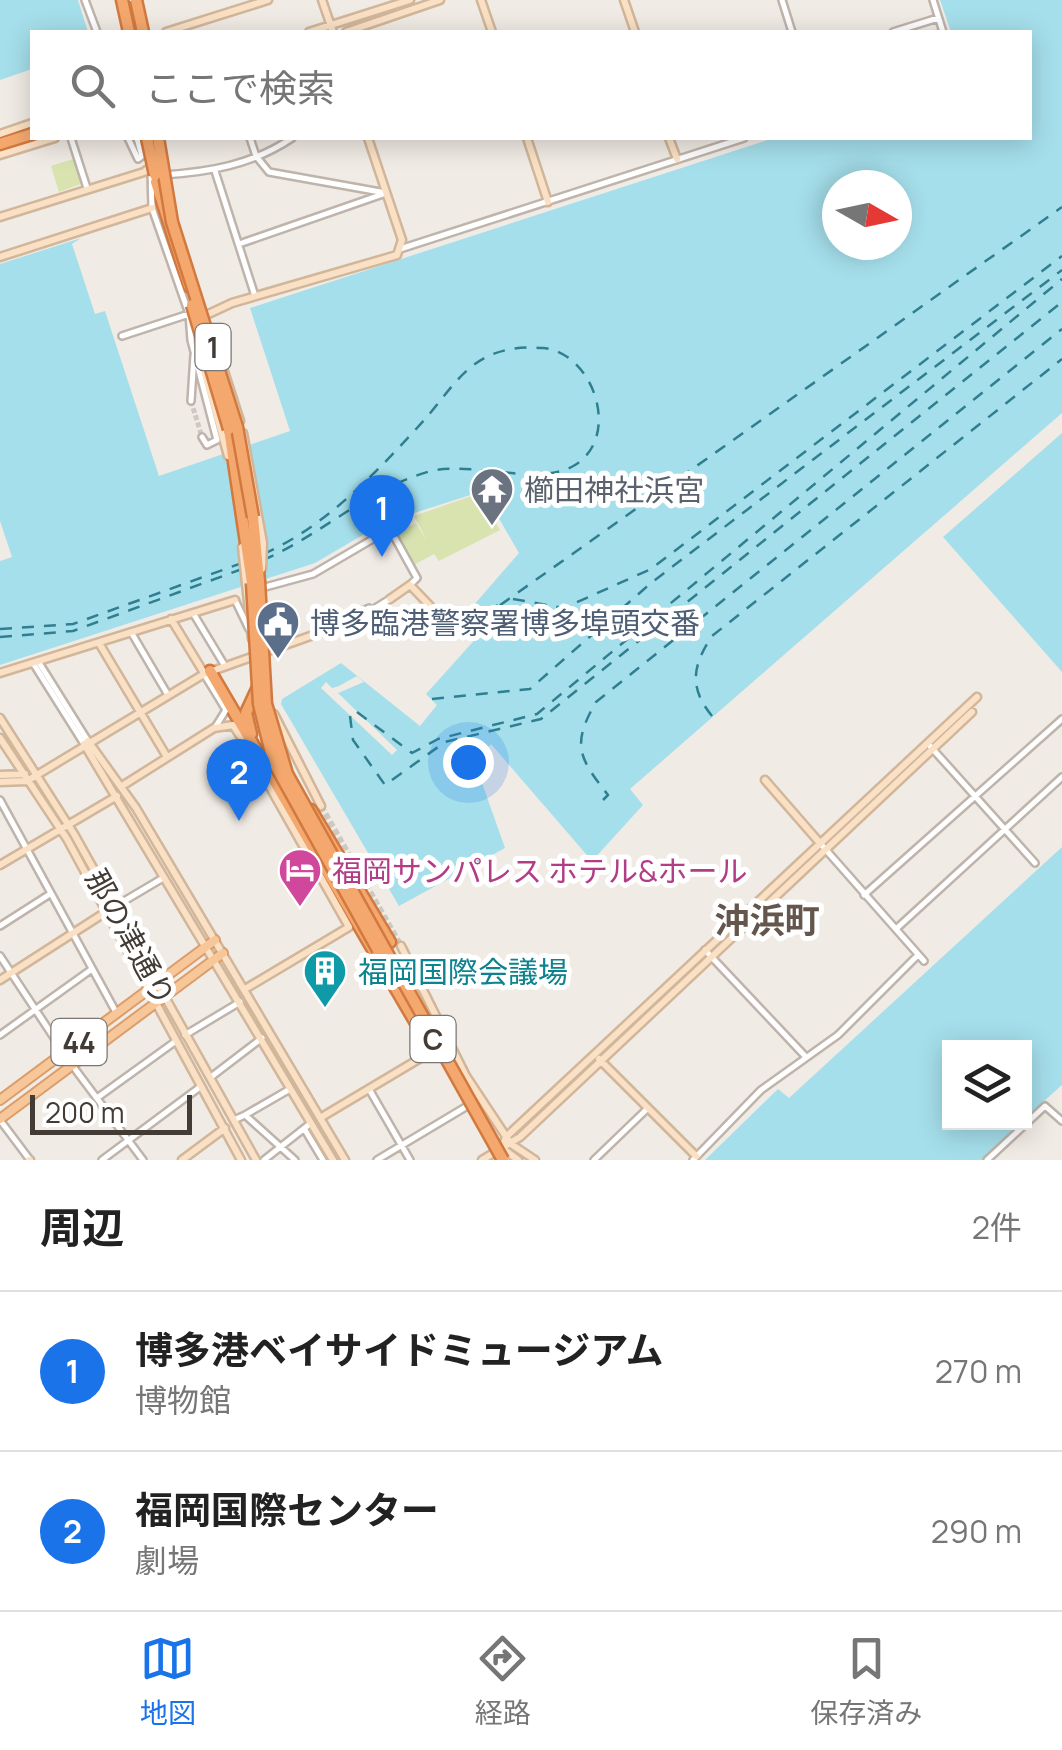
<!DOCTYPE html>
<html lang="ja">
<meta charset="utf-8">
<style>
body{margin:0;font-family:Manrope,"Noto Sans JP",sans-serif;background:#f2f2f2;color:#222}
.controls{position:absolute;right:30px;bottom:30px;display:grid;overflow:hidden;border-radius:0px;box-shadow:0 5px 25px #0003}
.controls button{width:90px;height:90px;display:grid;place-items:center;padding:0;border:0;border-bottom:2px solid #e0e0e0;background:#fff;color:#222;font:50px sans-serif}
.compass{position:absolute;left:822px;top:170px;width:90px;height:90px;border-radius:50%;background:#fff;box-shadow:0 5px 25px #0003;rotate:99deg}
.scale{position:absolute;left:30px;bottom:25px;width:162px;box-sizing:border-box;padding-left:10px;border:5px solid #433b35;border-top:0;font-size:28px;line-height:35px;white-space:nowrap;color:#433b35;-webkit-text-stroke:8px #fff;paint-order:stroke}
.you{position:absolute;left:468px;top:762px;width:35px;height:35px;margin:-25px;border:8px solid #fff;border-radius:50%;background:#1a73e8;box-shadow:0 0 0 15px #1a73e833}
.badge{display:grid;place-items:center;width:65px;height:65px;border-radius:50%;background:#1a73e8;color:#fff;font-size:32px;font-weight:700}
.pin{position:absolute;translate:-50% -82px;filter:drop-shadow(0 2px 5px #0008)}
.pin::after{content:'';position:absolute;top:52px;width:35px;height:30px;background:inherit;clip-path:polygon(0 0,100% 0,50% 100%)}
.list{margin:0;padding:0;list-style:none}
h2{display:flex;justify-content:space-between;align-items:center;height:130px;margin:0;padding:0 40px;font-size:42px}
h2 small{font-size:32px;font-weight:400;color:#767676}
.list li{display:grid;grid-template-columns:65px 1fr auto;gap:30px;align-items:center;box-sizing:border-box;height:160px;padding:0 40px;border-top:2px solid #e0e0e0}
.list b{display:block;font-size:38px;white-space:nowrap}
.list p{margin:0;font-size:32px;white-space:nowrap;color:#767676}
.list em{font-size:32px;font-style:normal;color:#767676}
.icon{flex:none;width:55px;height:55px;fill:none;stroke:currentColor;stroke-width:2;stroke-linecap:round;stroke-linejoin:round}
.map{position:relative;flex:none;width:1062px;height:1160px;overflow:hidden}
.search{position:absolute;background:#fff;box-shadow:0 5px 25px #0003;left:30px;right:30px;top:30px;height:110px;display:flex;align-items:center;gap:25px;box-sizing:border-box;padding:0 35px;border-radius:0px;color:#767676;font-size:38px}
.sheet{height:450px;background:#fff}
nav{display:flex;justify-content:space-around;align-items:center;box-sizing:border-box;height:140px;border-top:2px solid #e0e0e0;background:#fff;font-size:28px;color:#767676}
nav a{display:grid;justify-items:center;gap:5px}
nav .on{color:#1a73e8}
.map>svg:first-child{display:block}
.green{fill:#d8e3b0}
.water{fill:#a5dfeb;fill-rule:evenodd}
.pier{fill:#f1ebe5}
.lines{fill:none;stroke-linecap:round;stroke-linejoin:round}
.ferry{stroke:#307f90;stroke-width:2.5;stroke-dasharray:12 10;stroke-linecap:butt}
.street-tunnel{stroke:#cec8c2;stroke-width:5;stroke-dasharray:5 2.5;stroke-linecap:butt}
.secondary-tunnel{stroke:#cec8c2;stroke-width:6;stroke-dasharray:6 3;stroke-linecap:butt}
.street-casing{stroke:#bfb4ac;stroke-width:10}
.secondary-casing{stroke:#d1b69a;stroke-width:11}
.primary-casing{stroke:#db9e6a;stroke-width:12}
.highway-casing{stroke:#d2793f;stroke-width:15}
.street{stroke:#fff;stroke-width:5}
.secondary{stroke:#fae1c6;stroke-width:6}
.primary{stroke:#f7c699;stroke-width:8}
.highway{stroke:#f4a86e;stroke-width:10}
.highway-bridge-casing{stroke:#d2793f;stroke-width:15;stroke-linecap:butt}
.highway-bridge{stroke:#f4a86e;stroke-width:10}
.labels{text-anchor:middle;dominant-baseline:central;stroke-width:10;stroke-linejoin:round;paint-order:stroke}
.shield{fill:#fff;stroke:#7b7672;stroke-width:2.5}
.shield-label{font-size:28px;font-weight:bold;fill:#433b35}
.worship-label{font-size:30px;fill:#5b616d;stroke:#fff;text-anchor:start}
.service-label{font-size:30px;fill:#4e5e75;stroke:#fff;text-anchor:start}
.hotel-label{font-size:30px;fill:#b23c85;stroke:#fff;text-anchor:start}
.street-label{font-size:30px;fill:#433b35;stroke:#fff}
.culture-label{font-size:30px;fill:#0d838f;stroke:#fff;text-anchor:start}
.quarter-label{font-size:35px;font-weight:bold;fill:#65564d;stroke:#fff}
</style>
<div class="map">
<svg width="1062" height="1160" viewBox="0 0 1062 1160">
<rect width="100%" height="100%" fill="#f1ebe5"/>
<path class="green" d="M73,159L81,184L59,192L51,166Z
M480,493L500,530L439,561L434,554L412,566L394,535L416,523L427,541L414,516Z"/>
<path class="water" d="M0,0H78L88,32H32V69L0,80Z
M940,0H1062V413L630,789L643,805L592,861L491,744L475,763L505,848L399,906L281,704L282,699L341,663L420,726L437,705L426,694L488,625L473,606L519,553L483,491L383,523L315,563L0,665V561L12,557L0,521V264L81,238L72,244L95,314L105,311L159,476L290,431L250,308L774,138H1030V32H951ZM837,185H897V245H837Z
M1062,433V672L943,537Z
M1062,847V1085L1025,1118L1024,1048H950V1122L1020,1123L983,1160H705L778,1089L789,1098Z"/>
<path class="pier" d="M357,676L364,682L338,693L397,750L392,755L321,688L326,682L332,688L339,686Z"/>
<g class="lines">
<path class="ferry" d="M263,554C326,527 380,469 426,418C440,402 454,381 471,367C492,350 516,346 543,348C593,352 622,436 575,465C540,487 471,461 431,471C368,488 322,535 263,560
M513,599L564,608L651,569L1062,256
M488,612L505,600
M482,618L1062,207
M0,629L73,624L242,563
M0,637L73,631L242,569
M432,699L530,689L651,583L1062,270
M357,712L412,753L438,739L537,714L1062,279
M350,716L353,740L385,785L445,742L541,719L1062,302
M712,716C689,688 692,666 712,636L1062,359
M603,800L608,795C579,758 571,745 596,702L1062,329"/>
<path class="street-tunnel" d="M191,401L202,437"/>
<path class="secondary-tunnel" d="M321,806L401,946"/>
<g class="street-casing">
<path id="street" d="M85,0L97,32
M782,0L792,32
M933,0L943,32
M893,32L938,18
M71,138L87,188
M128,138L138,159L142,156L137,138
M215,171L255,296
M151,174L152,208L189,314L191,340L217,440L207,445L202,437
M163,175C209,172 252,165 292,138
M239,244L386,193L269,172L256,156L250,138
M400,249L744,138
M122,336L189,314
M191,401L194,355
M258,589L313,574L390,529L417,578L410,585
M235,600L249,629
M433,609L443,618L441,625Z
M193,613L225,666
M330,628L369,608
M131,632L168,695
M316,634L343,628L390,599
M38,661L88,741
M33,663L84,744
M204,674L226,710L216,726
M930,746L1035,863
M0,800L117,1014
M819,842L924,961
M864,895L1062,719
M114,907L163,878
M0,926L50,894
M896,929L1062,777
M705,950L805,1056
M0,956L72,1065L143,1160
M0,1035L92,969
M185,1035L240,1002
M211,1077L262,1038
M369,1089L410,1160
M97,1098L176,1041
M245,1115L290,1089
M0,1120L30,1160
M234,1120L245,1115L295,1160
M305,1130L323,1160
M102,1160L200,1087
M264,1160L311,1123
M377,1160L469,1105
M594,1160L648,1108
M693,1160L761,1090L838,1035L918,955
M987,1160L1045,1106L1062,1121"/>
</g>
<g class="secondary-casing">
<path id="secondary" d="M322,0L333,32
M481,0L492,32
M624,0L635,32
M166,32L268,0
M309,32L410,0
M346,32L440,0
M0,134L32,123
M527,138L548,202
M669,138L677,159
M0,155L55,138
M0,217L144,172L150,167L155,138
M0,257L152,208
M202,317L232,303L397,255L402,240L368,138
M197,328L196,342L228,456
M221,362L240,421
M243,433L263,543L262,569
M242,547L252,639
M390,599L410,585L433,609
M171,619L204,673
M99,643L167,757
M0,673L235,600
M274,714L321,806
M0,718L74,834L256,1160
M0,738L67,839L241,1160
M88,741L136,808L345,1160
M84,744L333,1160
M0,775L25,774
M765,780L819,842
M0,782L27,781L204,674L316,634
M122,786L214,728L233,725L246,745L349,927L245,989
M0,865L117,796
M401,946L466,1076L511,1144L535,1160
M0,980L109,910
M599,1059L696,1156
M320,1118L434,1050
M502,1147L506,1137L977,697
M502,1148L518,1160
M29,1160H30
M182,1160L225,1128
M482,1160L520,1137L972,712"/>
</g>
<g class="primary-casing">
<path id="primary" d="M0,1100L215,940
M0,1119L223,953"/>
</g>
<g class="highway-casing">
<path id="highway" d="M122,0L129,32
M0,144L32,134
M156,182L189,286
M229,429L252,583
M253,517L259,581
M210,671L416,1023
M251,734L246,713L259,685
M311,810L390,942"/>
</g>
<use href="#street" class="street"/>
<use href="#secondary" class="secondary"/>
<use href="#primary" class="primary"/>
<use href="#highway" class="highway"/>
<g class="highway-bridge-casing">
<path id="highway-bridge" d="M136,0L143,32
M147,138L155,175
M158,138L172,222L237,427L253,517
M192,305L229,429
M259,581L266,704L287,774L503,1160
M252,583L259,704L273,761L378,950
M416,1023L434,1053"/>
</g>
<use href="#highway-bridge" class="highway-bridge"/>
</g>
<defs>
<g id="temple-pin" transform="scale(2.25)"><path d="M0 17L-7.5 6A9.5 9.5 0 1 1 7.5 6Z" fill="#6b7280" stroke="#fff"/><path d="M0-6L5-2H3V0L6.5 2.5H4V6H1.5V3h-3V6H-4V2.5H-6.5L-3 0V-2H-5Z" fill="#fff"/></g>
<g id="civic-pin" transform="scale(2.25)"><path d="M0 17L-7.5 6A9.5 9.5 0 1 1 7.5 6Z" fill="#5c6f8a" stroke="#fff"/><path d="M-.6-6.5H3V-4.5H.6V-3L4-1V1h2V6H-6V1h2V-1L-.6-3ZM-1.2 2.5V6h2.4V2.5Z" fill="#fff"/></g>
<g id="hotel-pin" transform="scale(2.25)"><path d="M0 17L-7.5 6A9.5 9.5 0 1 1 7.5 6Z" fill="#d1479c" stroke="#fff"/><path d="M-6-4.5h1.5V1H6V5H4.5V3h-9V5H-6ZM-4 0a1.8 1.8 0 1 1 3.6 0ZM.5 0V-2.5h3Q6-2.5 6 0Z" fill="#fff"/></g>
<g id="building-pin" transform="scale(2.25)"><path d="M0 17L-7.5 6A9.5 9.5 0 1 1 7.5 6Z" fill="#0f9aa8" stroke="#fff"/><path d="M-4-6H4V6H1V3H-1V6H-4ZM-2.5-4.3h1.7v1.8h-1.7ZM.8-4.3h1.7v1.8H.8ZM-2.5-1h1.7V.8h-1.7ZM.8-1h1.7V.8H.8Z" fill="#fff"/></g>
</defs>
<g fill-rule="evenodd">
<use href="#temple-pin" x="492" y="489"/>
<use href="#civic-pin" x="278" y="622"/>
<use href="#hotel-pin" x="300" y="870"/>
<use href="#building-pin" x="325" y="971"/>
</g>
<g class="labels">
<g class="shield">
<rect x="195.5" y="324" width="35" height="46" rx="8"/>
<rect x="410.5" y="1016" width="45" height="46" rx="8"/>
<rect x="51.5" y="1019" width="55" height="46" rx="8"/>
</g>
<g class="shield-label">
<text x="213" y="347">1</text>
<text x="433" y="1039">C</text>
<text x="79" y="1042">44</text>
</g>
<g class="worship-label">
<text x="524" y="489">櫛田神社浜宮</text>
</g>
<g class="service-label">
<text x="310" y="622">博多臨港警察署博多埠頭交番</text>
</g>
<g class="hotel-label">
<text x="332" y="870">福岡サンパレス ホテル&amp;ホール</text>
</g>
<g class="street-label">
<text transform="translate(131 937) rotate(61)">那の津通り</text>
</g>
<g class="culture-label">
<text x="358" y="971">福岡国際会議場</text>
</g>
<g class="quarter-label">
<text x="767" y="920">沖浜町</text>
</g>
</g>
</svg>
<div class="controls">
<button><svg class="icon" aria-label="layers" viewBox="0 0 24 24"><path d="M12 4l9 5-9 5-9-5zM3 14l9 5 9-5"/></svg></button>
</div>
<svg class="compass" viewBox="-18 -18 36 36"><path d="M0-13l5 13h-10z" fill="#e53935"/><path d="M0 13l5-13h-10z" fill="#767676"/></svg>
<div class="scale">200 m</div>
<div class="you"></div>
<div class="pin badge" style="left:382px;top:557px">1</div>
<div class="pin badge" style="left:239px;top:821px">2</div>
<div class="search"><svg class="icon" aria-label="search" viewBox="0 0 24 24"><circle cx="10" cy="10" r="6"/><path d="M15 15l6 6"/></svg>ここで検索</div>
</div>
<section class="sheet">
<h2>周辺<small>2件</small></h2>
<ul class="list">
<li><span class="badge">1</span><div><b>博多港ベイサイドミュージアム</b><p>博物館</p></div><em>270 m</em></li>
<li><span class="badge">2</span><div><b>福岡国際センター</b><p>劇場</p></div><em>290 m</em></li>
</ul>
</section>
<nav>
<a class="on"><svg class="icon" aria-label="map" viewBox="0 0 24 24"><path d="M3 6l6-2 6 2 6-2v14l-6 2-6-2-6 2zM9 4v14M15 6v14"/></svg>地図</a>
<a><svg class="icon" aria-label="directions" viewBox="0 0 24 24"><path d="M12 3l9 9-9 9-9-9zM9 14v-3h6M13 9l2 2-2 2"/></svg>経路</a>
<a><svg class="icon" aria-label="saved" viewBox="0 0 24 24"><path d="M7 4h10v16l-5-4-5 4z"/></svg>保存済み</a>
</nav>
